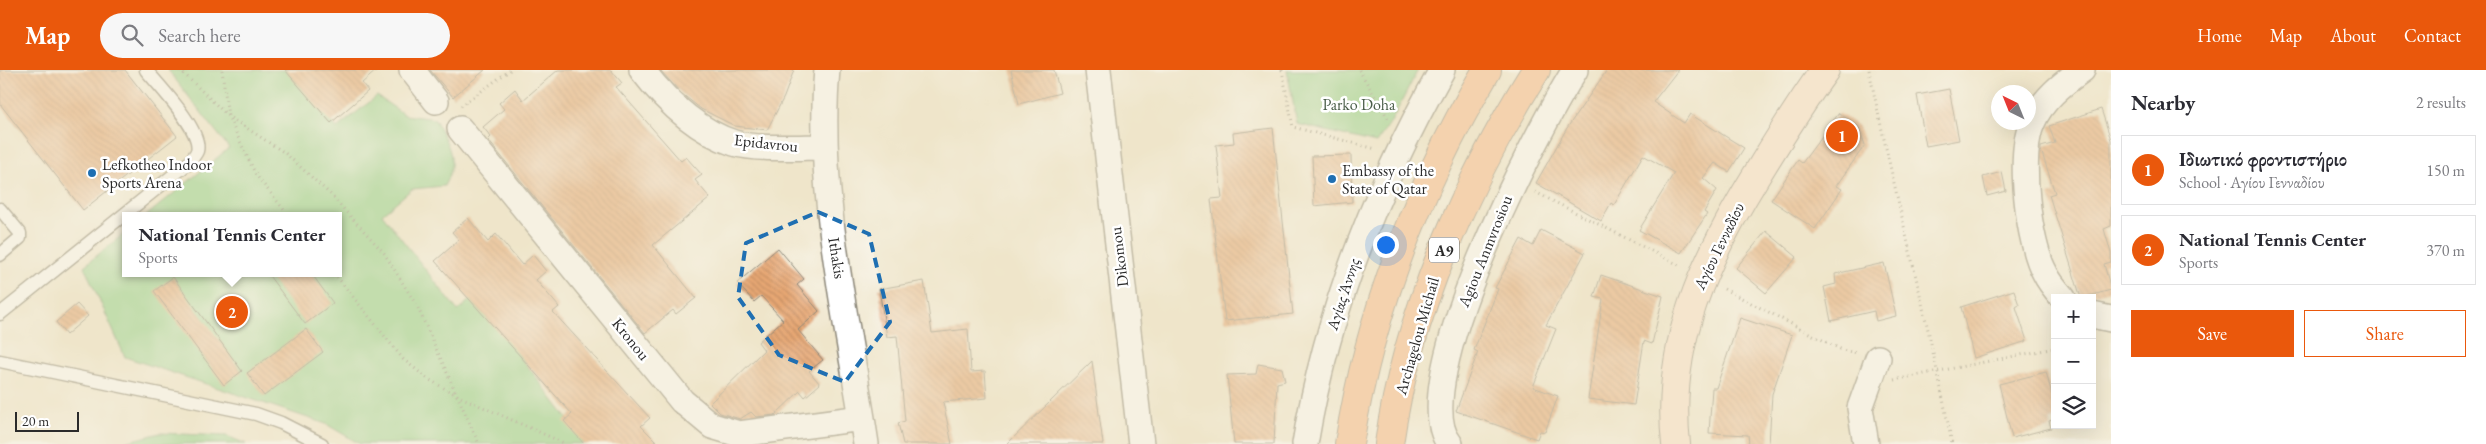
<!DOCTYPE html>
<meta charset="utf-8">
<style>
body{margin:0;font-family:"EB Garamond",serif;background:#f7f7f7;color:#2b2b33}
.controls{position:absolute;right:15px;bottom:15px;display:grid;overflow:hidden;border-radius:0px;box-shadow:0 5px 20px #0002}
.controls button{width:45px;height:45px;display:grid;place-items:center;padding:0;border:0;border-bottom:1px solid #e1e1e2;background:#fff;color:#2b2b33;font:25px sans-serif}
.compass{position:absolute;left:1991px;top:15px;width:45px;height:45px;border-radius:50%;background:#fff;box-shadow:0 5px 20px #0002;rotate:317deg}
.scale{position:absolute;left:15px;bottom:12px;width:64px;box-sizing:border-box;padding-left:5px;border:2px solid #2b2b2b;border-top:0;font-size:14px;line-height:18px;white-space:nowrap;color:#2b2b2b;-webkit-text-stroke:4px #fff;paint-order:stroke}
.you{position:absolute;left:1385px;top:174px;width:18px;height:18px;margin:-12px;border:4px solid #fff;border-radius:50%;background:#1a73e8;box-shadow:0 0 0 8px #1a73e833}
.badge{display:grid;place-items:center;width:32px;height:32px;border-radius:50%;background:#ea580c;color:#fff;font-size:16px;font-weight:700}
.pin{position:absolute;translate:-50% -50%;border:2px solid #fff;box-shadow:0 1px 5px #0006}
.popup{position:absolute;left:122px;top:142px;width:220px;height:65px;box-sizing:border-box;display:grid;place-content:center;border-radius:0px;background:#fff;filter:drop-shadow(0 1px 4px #0005);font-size:16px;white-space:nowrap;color:#7c7c81}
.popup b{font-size:19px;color:#2b2b33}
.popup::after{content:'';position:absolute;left:50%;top:100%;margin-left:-10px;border:10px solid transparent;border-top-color:#fff}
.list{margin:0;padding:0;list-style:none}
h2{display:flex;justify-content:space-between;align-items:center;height:65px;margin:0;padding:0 20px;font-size:21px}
h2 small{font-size:16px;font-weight:400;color:#7c7c81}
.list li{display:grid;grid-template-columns:32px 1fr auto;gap:15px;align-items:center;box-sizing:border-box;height:70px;margin:0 10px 10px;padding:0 10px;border:1px solid #e1e1e2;border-radius:0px}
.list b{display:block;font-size:19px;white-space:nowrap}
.list p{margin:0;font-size:16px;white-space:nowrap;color:#7c7c81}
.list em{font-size:16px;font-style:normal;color:#7c7c81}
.actions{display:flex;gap:10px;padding:15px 20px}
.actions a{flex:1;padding:11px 0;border:1px solid #ea580c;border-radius:0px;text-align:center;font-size:18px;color:#ea580c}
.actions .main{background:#ea580c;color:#fff}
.icon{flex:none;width:28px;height:28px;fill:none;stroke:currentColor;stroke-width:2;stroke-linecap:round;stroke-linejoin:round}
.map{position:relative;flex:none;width:2111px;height:374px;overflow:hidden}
header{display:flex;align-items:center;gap:30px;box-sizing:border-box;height:70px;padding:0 25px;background:#ea580c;color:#fff}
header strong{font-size:24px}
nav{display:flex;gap:28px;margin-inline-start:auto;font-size:18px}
.search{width:350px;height:45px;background:#f7f7f7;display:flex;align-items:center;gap:12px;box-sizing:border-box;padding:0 18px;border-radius:28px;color:#7c7c81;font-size:19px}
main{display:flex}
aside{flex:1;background:#fff}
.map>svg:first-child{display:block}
.park{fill:#8fd28a;stroke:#5d7e5a}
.building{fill:url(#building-back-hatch)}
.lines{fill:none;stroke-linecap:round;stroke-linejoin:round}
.lane-casing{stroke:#8d887a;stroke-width:15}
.street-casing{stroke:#8d887a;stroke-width:28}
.secondary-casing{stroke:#8d887a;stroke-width:30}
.highway-casing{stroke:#8d887a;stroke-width:30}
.path{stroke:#8d887a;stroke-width:3;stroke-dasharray:1 4;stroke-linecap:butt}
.lane{stroke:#fff;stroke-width:12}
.street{stroke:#fff;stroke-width:25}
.secondary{stroke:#fde4d1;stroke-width:28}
.highway{stroke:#fbbb8d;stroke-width:28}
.marked{fill:none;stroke:#1f6fb2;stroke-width:4;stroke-dasharray:10 6;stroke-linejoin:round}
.poi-dot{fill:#1f6fb2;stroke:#fff;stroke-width:2}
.labels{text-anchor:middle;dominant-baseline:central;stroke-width:5;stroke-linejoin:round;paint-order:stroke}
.shield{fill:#fff;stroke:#6b6b6b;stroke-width:1}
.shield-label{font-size:15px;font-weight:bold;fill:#2b2b2b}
.park-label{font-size:16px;fill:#495d48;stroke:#fff}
.street-label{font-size:16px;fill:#2b2b2b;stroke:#fff}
.poi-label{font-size:16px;fill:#2b2b2b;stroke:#fff;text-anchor:start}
</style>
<header>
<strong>Map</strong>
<div class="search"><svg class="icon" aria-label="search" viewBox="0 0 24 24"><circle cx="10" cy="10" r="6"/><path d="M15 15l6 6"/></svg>Search here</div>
<nav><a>Home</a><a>Map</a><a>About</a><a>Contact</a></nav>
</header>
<main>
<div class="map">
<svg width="2111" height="374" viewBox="0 0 2111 374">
<defs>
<pattern id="building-back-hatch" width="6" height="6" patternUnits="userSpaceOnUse" patternTransform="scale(1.25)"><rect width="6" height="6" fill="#e7a773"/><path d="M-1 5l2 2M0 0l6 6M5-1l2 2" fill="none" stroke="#bb885f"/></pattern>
</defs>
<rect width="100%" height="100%" fill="#fff"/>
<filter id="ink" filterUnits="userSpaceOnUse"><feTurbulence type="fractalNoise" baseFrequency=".02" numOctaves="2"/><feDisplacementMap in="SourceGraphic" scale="10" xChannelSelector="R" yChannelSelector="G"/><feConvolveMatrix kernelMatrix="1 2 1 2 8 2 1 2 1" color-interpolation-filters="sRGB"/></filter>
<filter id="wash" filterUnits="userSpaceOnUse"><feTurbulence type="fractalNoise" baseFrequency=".0096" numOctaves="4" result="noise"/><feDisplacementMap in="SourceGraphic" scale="20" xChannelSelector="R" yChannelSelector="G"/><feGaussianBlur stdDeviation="1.12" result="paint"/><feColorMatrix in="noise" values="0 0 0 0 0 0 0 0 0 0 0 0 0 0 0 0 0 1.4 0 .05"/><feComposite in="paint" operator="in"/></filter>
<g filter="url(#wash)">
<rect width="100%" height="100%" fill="#efe5ca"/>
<path class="park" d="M168,0H288L337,58L377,26L405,45L435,49C448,76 459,88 444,116L412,119L382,144L458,241L474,226L587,374H360L326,354L125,287L84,196L126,162V203H338V146H146L229,78Z
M1287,0H1418L1391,52L1376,73L1297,54Z
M160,363L227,366L246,374H118Z"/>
<g id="blocks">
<path class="building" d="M0,0H125L177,66L83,140L0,34Z
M285,0H377L362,13L368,21L331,53Z
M430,0H485L453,27Z
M558,0H611L622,13L616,17L681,91L686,87L702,105L695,110L710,128L653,175L696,228L676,244L673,240L645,263L488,70L491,67L483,57L504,39L499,33L515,19L523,30Z
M660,0H794L784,27L767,60L735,56L701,39L681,23Z
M1011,0H1054L1060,23L1019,34Z
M1607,0H1678L1653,32L1684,53L1690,44L1744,78L1729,102L1715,93L1703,108L1717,120L1704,142L1707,144L1681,183L1639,160L1674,103L1643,85L1614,135L1611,133L1601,151L1536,113L1567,58Z
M1949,19L1959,70L1926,76L1917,25Z
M2101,39L2111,70V156L2104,159L2111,183V192L2104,194L2111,220L2081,228L2049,125L2055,123L2041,80V77L2055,73L2049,56Z
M1839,43L1859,57L1865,75L1836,116L1842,119L1815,159L1771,130L1798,90L1802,93Z
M1273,58L1293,244L1225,251L1211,129L1222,128L1216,75L1234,73L1233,63Z
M1351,85L1352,132L1314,136L1312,86Z
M2002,102L2006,121L1987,126L1983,107Z
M468,148L488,172L496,164L522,195L533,185L546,201L536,210L559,237L553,242L650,348L641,356L659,374H584L564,351L572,344L435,191L459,170L452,162Z
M1541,160L1585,183L1546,255L1556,259L1533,317L1558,326L1545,362L1540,361L1537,369L1456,341L1478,282L1474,280L1498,219L1495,218L1521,169L1533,176Z
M1766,161L1797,187L1766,223L1736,198Z
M778,178L804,209L797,215L819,241L798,260L823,290L809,301L820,314L805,327L800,321L775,345L756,347L751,342L740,349L720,343L710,333L764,280L758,272L783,250L761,226L754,232L737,213Z
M1884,193L1896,246L1876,251L1874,241L1831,251L1824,217L1836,214L1835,204Z
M267,203H311L333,233L305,254Z
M1601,205L1663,226L1652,274L1644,271L1634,335L1588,329L1603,229L1594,227Z
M173,207L242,301L224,315L154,221Z
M924,211L932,263L968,259L971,302L985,301L987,328L943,332L952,374H903L898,353L905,351L897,266L887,267L879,219Z
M2014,220L2019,235L2016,237L2027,271L1974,288L1961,237Z
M77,234L88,246L66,265L56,252Z
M1740,248L1792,265L1772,324L1769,374H1749L1748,365L1709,363L1712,318H1716Z
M306,259L323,282L264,326L247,303Z
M1092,291L1103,374H1007Z
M1258,294L1282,298L1285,311L1277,313L1274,374H1234L1227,305L1256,304Z
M2046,302L2055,336V349L2049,351L2051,358L2012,368L1999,314Z"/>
</g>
</g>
<g filter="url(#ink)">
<use href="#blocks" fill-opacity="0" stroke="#8d887a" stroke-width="1"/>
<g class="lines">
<g class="lane-casing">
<path id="lane" d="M0,139L20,163V168L0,185
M0,244L191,91C192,88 196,84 197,81C203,61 159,16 146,0
M0,291L256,344L281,353L322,374"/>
</g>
<g class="street-casing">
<path id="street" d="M412,0L436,31
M642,0C665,30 697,61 734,73C756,80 800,77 825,77
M827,0C816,123 848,252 866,374
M1098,0L1141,374
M460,59L682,331L712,356L739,364L862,348
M2063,228C2056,220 2049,212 2045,203C2028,173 2018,84 2032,53C2042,30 2062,14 2082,0
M2092,245L2111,249
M1305,374C1327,241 1376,117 1442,0
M1450,374C1402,318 1539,57 1575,0
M1866,374L1860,338L1878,288"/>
</g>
<g class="secondary-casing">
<path id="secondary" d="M1676,374C1665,273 1705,189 1756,106C1778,70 1800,34 1825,0"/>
</g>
<g class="highway-casing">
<path id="highway" d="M1349,374C1370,242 1419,115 1487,0
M1389,374C1407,244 1467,110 1536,0"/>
</g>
<path class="path" d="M180,0L228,46L285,83L330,124L384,183L417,236L479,374
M222,0L228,46L256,105L289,146
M1282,0L1293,57L1376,79
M1359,0L1389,50
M1869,0C1895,125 1928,249 1952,374
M461,36L510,0
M1535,122L1681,196
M334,203L403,289L428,309L458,326L566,374
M1724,219L1842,280L1857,283
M1894,310L2055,278"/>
<use href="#lane" class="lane"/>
<use href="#street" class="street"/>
<use href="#secondary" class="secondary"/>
<use href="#highway" class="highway"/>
</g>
</g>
<path d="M0 0H2111V374H0ZM818,142L869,164L890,252L845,312L779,285L738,227L746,173Z" fill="#efe5ca" fill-opacity=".55" fill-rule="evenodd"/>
<path class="marked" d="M818,142L869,164L890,252L845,312L779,285L738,227L746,173Z"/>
<g class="poi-dot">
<circle cx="92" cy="103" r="5"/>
<circle cx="1332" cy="109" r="5"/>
</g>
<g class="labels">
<rect class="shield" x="1429" y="167.5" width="30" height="25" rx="4"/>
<g class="shield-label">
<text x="1444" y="180">A9</text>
</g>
<g class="park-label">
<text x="1359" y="34">Parko Doha</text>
</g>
<g class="street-label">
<text transform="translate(766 73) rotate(6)">Epidavrou</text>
<text transform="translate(1719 176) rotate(-64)">Αγίου Γενναδίου</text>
<text transform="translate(1485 181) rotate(-68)">Agiou Anmvrosiou</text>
<text transform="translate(1119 187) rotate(-97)">Dikomou</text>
<text transform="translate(837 188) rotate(81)">Ithakis</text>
<text transform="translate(1343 224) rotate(-72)">Αγίας Άννης</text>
<text transform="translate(1417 266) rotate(-74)">Archagelou Michail</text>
<text transform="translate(631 269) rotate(51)">Kronou</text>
</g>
<g class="poi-label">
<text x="102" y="94">Lefkotheo Indoor<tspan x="102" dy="18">Sports Arena</tspan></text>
<text x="1342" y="100">Embassy of the<tspan x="1342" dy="18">State of Qatar</tspan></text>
</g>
</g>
</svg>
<div class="controls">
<button>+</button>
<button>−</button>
<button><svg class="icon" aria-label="layers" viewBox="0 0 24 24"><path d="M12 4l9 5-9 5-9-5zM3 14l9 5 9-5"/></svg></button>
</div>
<svg class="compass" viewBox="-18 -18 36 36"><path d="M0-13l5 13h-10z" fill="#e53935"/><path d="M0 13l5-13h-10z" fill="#7c7c81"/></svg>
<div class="scale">20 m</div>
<div class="you"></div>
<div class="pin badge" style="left:1842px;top:66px">1</div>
<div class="pin badge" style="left:232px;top:242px">2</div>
<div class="popup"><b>National Tennis Center</b>Sports</div>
</div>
<aside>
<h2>Nearby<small>2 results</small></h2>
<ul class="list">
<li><span class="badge">1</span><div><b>Ιδιωτικό φροντιστήριο</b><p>School · Αγίου Γενναδίου</p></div><em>150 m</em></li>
<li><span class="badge">2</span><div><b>National Tennis Center</b><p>Sports</p></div><em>370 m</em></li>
</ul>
<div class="actions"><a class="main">Save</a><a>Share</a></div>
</aside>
</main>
